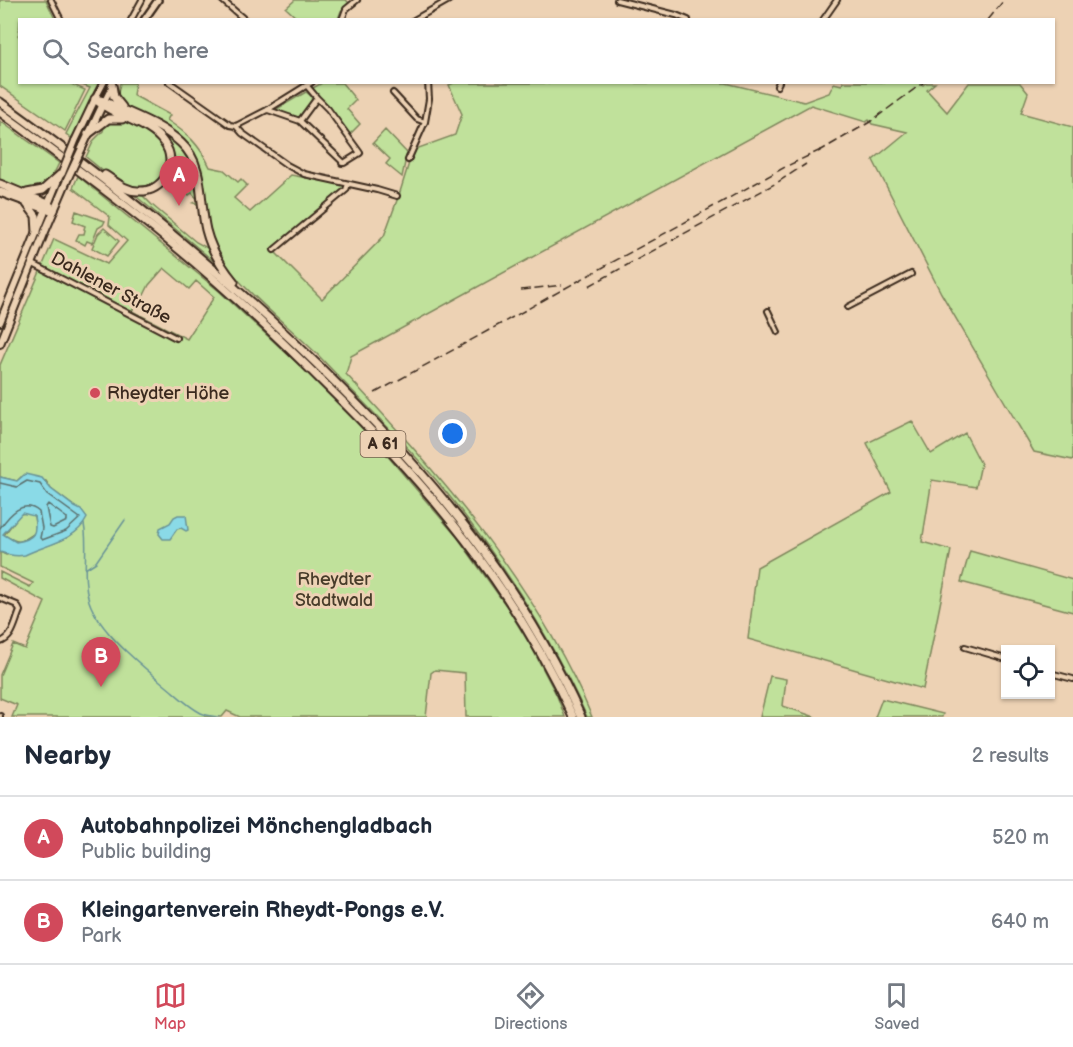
<!DOCTYPE html>
<meta charset="utf-8">
<style>
body{margin:0;font-family:"Balsamiq Sans",sans-serif;background:#f6f6f7;color:#1f2937}
.controls{position:absolute;right:18px;bottom:18px;display:grid;overflow:hidden;border-radius:0px;box-shadow:0 2px 4px #0004}
.controls button{width:54px;height:54px;display:grid;place-items:center;padding:0;border:0;border-bottom:2px solid #e0e1e3;background:#fff;color:#1f2937;font:30px sans-serif}
.you{position:absolute;left:453px;top:434px;width:21px;height:21px;margin:-15px;border:4px solid #fff;border-radius:50%;background:#1a73e8;box-shadow:0 0 0 9px #1a73e833}
.badge{display:grid;place-items:center;width:39px;height:39px;border-radius:50%;background:#d1495b;color:#fff;font-size:20px;font-weight:700}
.pin{position:absolute;translate:-50% -50px;filter:drop-shadow(0 2px 3px #0008)}
.pin::after{content:'';position:absolute;top:32px;width:21px;height:18px;background:inherit;clip-path:polygon(0 0,100% 0,50% 100%)}
.list{margin:0;padding:0;list-style:none}
h2{display:flex;justify-content:space-between;align-items:center;height:78px;margin:0;padding:0 24px;font-size:26px}
h2 small{font-size:20px;font-weight:400;color:#747a83}
.list li{display:grid;grid-template-columns:39px 1fr auto;gap:18px;align-items:center;box-sizing:border-box;height:84px;padding:0 24px;border-top:2px solid #e0e1e3}
.list b{display:block;font-size:22px;white-space:nowrap}
.list p{margin:0;font-size:20px;white-space:nowrap;color:#747a83}
.list em{font-size:20px;font-style:normal;color:#747a83}
.icon{flex:none;width:33px;height:33px;fill:none;stroke:currentColor;stroke-width:2;stroke-linecap:round;stroke-linejoin:round}
.map{position:relative;flex:none;width:1073px;height:717px;overflow:hidden}
.search{position:absolute;background:#fff;box-shadow:0 2px 4px #0004;left:18px;right:18px;top:18px;height:66px;display:flex;align-items:center;gap:15px;box-sizing:border-box;padding:0 21px;border-radius:0px;color:#747a83;font-size:22px}
.sheet{height:246px;background:#fff}
nav{display:flex;justify-content:space-around;align-items:center;box-sizing:border-box;height:84px;border-top:2px solid #e0e1e3;background:#fff;font-size:16px;color:#747a83}
nav a{display:grid;justify-items:center;gap:3px}
nav .on{color:#d1495b}
.map>svg:first-child{display:block}
.green{fill:#c0e19b;stroke:#7e865c;stroke-width:1.5;fill-rule:evenodd}
.water{fill:#8adae7;stroke:#6a9497;stroke-width:1.5;fill-rule:evenodd}
.lines{fill:none;stroke-linecap:round;stroke-linejoin:round}
.shore{stroke:#5b706e;stroke-width:1.5}
.stream{stroke:#6a9497;stroke-width:1.5}
.minor-casing{stroke:#3b2a1e;stroke-width:8}
.secondary-casing{stroke:#3b2a1e;stroke-width:10}
.primary-casing{stroke:#3b2a1e;stroke-width:10}
.motorway-casing{stroke:#3b2a1e;stroke-width:11}
.minor{stroke:#edd2b4;stroke-width:4}
.secondary{stroke:#edd2b4;stroke-width:5}
.primary{stroke:#edd2b4;stroke-width:6}
.motorway{stroke:#edd2b4;stroke-width:7}
.rail{stroke:#3b2a1e;stroke-width:1.5;stroke-dasharray:9 4.5;stroke-linecap:butt}
.primary-bridge-casing{stroke:#3b2a1e;stroke-width:10;stroke-linecap:butt}
.primary-bridge{stroke:#edd2b4;stroke-width:6}
.poi-dot{fill:#d1495b;stroke:#edd2b4;stroke-width:2}
.labels{text-anchor:middle;dominant-baseline:central;stroke-width:6;stroke-linejoin:round;paint-order:stroke}
.shield{fill:#edd2b4;stroke:#705c4b;stroke-width:1.5}
.shield-label{font-size:16px;font-weight:bold;fill:#3b2a1e}
.street-label{font-size:18px;fill:#3b2a1e;stroke:#edd2b4}
.poi-label{font-size:18px;fill:#3b2a1e;stroke:#edd2b4;text-anchor:start}
.park-label{font-size:18px;fill:#483c2a;stroke:#edd2b4}
</style>
<div class="map">
<svg width="1073" height="717" viewBox="0 0 1073 717">
<rect width="100%" height="100%" fill="#edd2b4"/>
<filter id="ink" filterUnits="userSpaceOnUse"><feTurbulence type="fractalNoise" baseFrequency=".0167" numOctaves="2"/><feDisplacementMap in="SourceGraphic" scale="12" xChannelSelector="R" yChannelSelector="G"/><feConvolveMatrix kernelMatrix="1 2 1 2 8 2 1 2 1" color-interpolation-filters="sRGB"/></filter>
<g filter="url(#ink)">
<path class="green" d="M0,0H46L55,19L20,20L19,34L18,35L20,38V82L69,83L85,90L65,131L0,86Z
M295,0H346L349,3L341,11L338,19H298L286,8Z
M843,82H921L923,85L926,83H935L927,90L947,112L969,83H1020L1028,93L1021,113L1073,127V460L1034,452L941,293L873,160L907,132L872,124L869,120L866,122L811,105L351,356L346,374C442,477 537,585 592,717H587C548,631 497,553 437,481C400,437 358,398 319,356C291,328 259,304 234,275C222,261 214,244 209,227C204,203 207,178 195,156C178,125 138,123 117,98L120,83H135L133,95L170,115L167,120C188,134 199,144 210,167L224,170L238,182L241,179L247,185L234,198L250,212L291,175L344,185V190L273,250L322,299L384,236L400,192L413,150L455,135L462,114L449,85L454,83H726L804,102L829,93L834,83L842,85Z
M77,83H100L74,135L71,138L66,134L90,88Z
M322,83H342L356,100L347,109L360,124L349,135L322,100L311,89Z
M306,92L311,96L312,102L299,118L275,110Z
M0,121L59,163C45,196 30,193 0,181Z
M123,121C136,127 154,133 162,146C176,166 156,192 133,188C115,184 100,168 86,157L94,140L103,131L105,122Z
M145,123L180,144L194,166L199,203L197,204L193,203L199,201L192,193L189,195L175,185L177,182L180,183L172,177L170,180L172,182L170,183L168,178L172,159Z
M385,130L407,153L402,177L386,164L390,159L373,143Z
M78,176L219,291L349,411L458,538L507,607L532,648L557,696L565,717H466L465,673L435,670L431,673L426,717H240L227,711L222,717H12L17,705L0,698V675L13,644L25,649L45,602L0,578V572L30,587L33,583L0,567V552L6,555C28,550 66,545 80,527L75,507L51,489L46,481L21,477L17,481L0,477V365L54,239L107,264L127,241L109,225L110,217L73,188ZM164,268L189,289L196,281L214,297L187,339L132,311L142,295H144L149,285Z
M131,192L143,196L152,205L196,242L211,250L223,269Z
M76,211L105,221L103,225L98,228L92,243L87,241L85,245L76,240L79,234H84L85,230L84,229L85,226L73,221Z
M104,228L119,241L107,256L92,248L98,234Z
M912,421L931,454L965,433L981,464L976,487L932,480L922,542L951,550L923,689L748,639L757,567L891,492L867,443Z
M28,513L34,516L36,532C21,542 20,545 4,535L20,514Z
M970,551L1073,580V612L961,582Z
M770,676L786,679L783,706L815,717H760Z
M882,699L943,714L942,717H875Z"/>
<path class="water" d="M25,474L42,478L51,489L75,507L81,510L87,518C76,541 45,545 25,555C16,557 8,555 0,552V477L17,481ZM22,513L34,516C37,533 35,539 16,542L3,534Z
M178,515H186L188,530L186,531L181,528L177,529L170,539H163L159,534L160,528L170,523L174,517Z"/>
<g class="lines">
<path class="shore" d="M0,483L17,487L27,481L40,484L47,494L80,518L66,531L42,540L40,538L42,528L39,512C23,498 9,515 0,528
M48,504L67,518V521L53,528L50,527L46,507Z"/>
<path class="stream" d="M84,524C89,549 81,575 89,601C100,634 146,669 172,691C181,699 191,708 201,713C207,716 213,716 219,717
M85,569L96,562L125,520"/>
<g class="minor-casing">
<path id="minor" d="M51,0L61,20
M222,0L245,20
M617,0L676,15L688,20
M131,20L142,0
M342,20L346,9L357,0
M414,20L449,0
M823,20L837,0
M169,82L230,125L236,126L267,110L312,82
M777,86L779,82
M393,93L417,119L425,122
M317,98L328,109L360,153L344,163
M268,110L300,121L317,98L307,86
M300,121L344,163H342
M236,126L242,133L287,165L304,174L377,190L397,196
M408,160L425,122L429,99L428,82
M274,250L346,190L348,184
M33,264L176,338
M848,307L911,274
M768,311L778,332
M0,598L17,605L20,611C15,622 13,639 0,642
M965,647L1006,659
M1050,673L1073,679
M0,716V717"/>
</g>
<g class="secondary-casing">
<path id="secondary" d="M144,20L158,0
M95,99L104,82
M103,104L112,86"/>
</g>
<g class="primary-casing">
<path id="primary" d="M75,141L95,99
M83,146L102,106
M0,322L60,175
M0,344L44,234L68,178"/>
</g>
<g class="motorway-casing">
<path id="motorway" d="M112,85L114,97L122,107
M95,99L104,101C129,114 160,123 181,143C205,165 199,201 206,230C211,250 221,266 234,282
M95,99C114,117 150,122 164,143C179,163 164,193 138,191C125,191 115,181 105,175
M0,102C123,191 236,282 343,390C441,488 524,590 581,717
M0,112C57,154 115,196 169,241C224,286 276,335 326,385C427,484 514,587 573,717
M88,134L108,119H122
M0,184L48,204L54,210
M0,192L46,209L54,210
M27,193L43,190L62,173
M27,204L36,216L37,232"/>
</g>
<use href="#minor" class="minor"/>
<use href="#secondary" class="secondary"/>
<use href="#primary" class="primary"/>
<use href="#motorway" class="motorway"/>
<path class="rail" d="M988,20L1004,0
M818,152L870,122L924,82
M589,286L778,182L806,164
M521,290L562,285
M375,393L787,166L825,148"/>
<g class="primary-bridge-casing">
<path id="primary-bridge" d="M62,173L75,141
M68,178L83,146"/>
</g>
<use href="#primary-bridge" class="primary-bridge"/>
</g>
</g>
<circle class="poi-dot" cx="95" cy="393" r="6"/>
<g class="labels">
<rect class="shield" x="360.5" y="431" width="45" height="26" rx="4.5"/>
<g class="shield-label">
<text x="383" y="444">A 61</text>
</g>
<g class="street-label">
<text transform="translate(111 288) rotate(28)">Dahlener Straße</text>
</g>
<g class="poi-label">
<text x="107" y="393">Rheydter Höhe</text>
</g>
<g class="park-label">
<text x="334" y="579">Rheydter<tspan x="334" dy="21">Stadtwald</tspan></text>
</g>
</g>
</svg>
<div class="controls">
<button><svg class="icon" aria-label="locate" viewBox="0 0 24 24"><circle cx="12" cy="12" r="6"/><path d="M12 2v4M12 18v4M2 12h4M18 12h4"/></svg></button>
</div>
<div class="you"></div>
<div class="pin badge" style="left:179px;top:206px">A</div>
<div class="pin badge" style="left:101px;top:687px">B</div>
<div class="search"><svg class="icon" aria-label="search" viewBox="0 0 24 24"><circle cx="10" cy="10" r="6"/><path d="M15 15l6 6"/></svg>Search here</div>
</div>
<section class="sheet">
<h2>Nearby<small>2 results</small></h2>
<ul class="list">
<li><span class="badge">A</span><div><b>Autobahnpolizei Mönchengladbach</b><p>Public building</p></div><em>520 m</em></li>
<li><span class="badge">B</span><div><b>Kleingartenverein Rheydt-Pongs e.V.</b><p>Park</p></div><em>640 m</em></li>
</ul>
</section>
<nav>
<a class="on"><svg class="icon" aria-label="map" viewBox="0 0 24 24"><path d="M3 6l6-2 6 2 6-2v14l-6 2-6-2-6 2zM9 4v14M15 6v14"/></svg>Map</a>
<a><svg class="icon" aria-label="directions" viewBox="0 0 24 24"><path d="M12 3l9 9-9 9-9-9zM9 14v-3h6M13 9l2 2-2 2"/></svg>Directions</a>
<a><svg class="icon" aria-label="saved" viewBox="0 0 24 24"><path d="M7 4h10v16l-5-4-5 4z"/></svg>Saved</a>
</nav>
